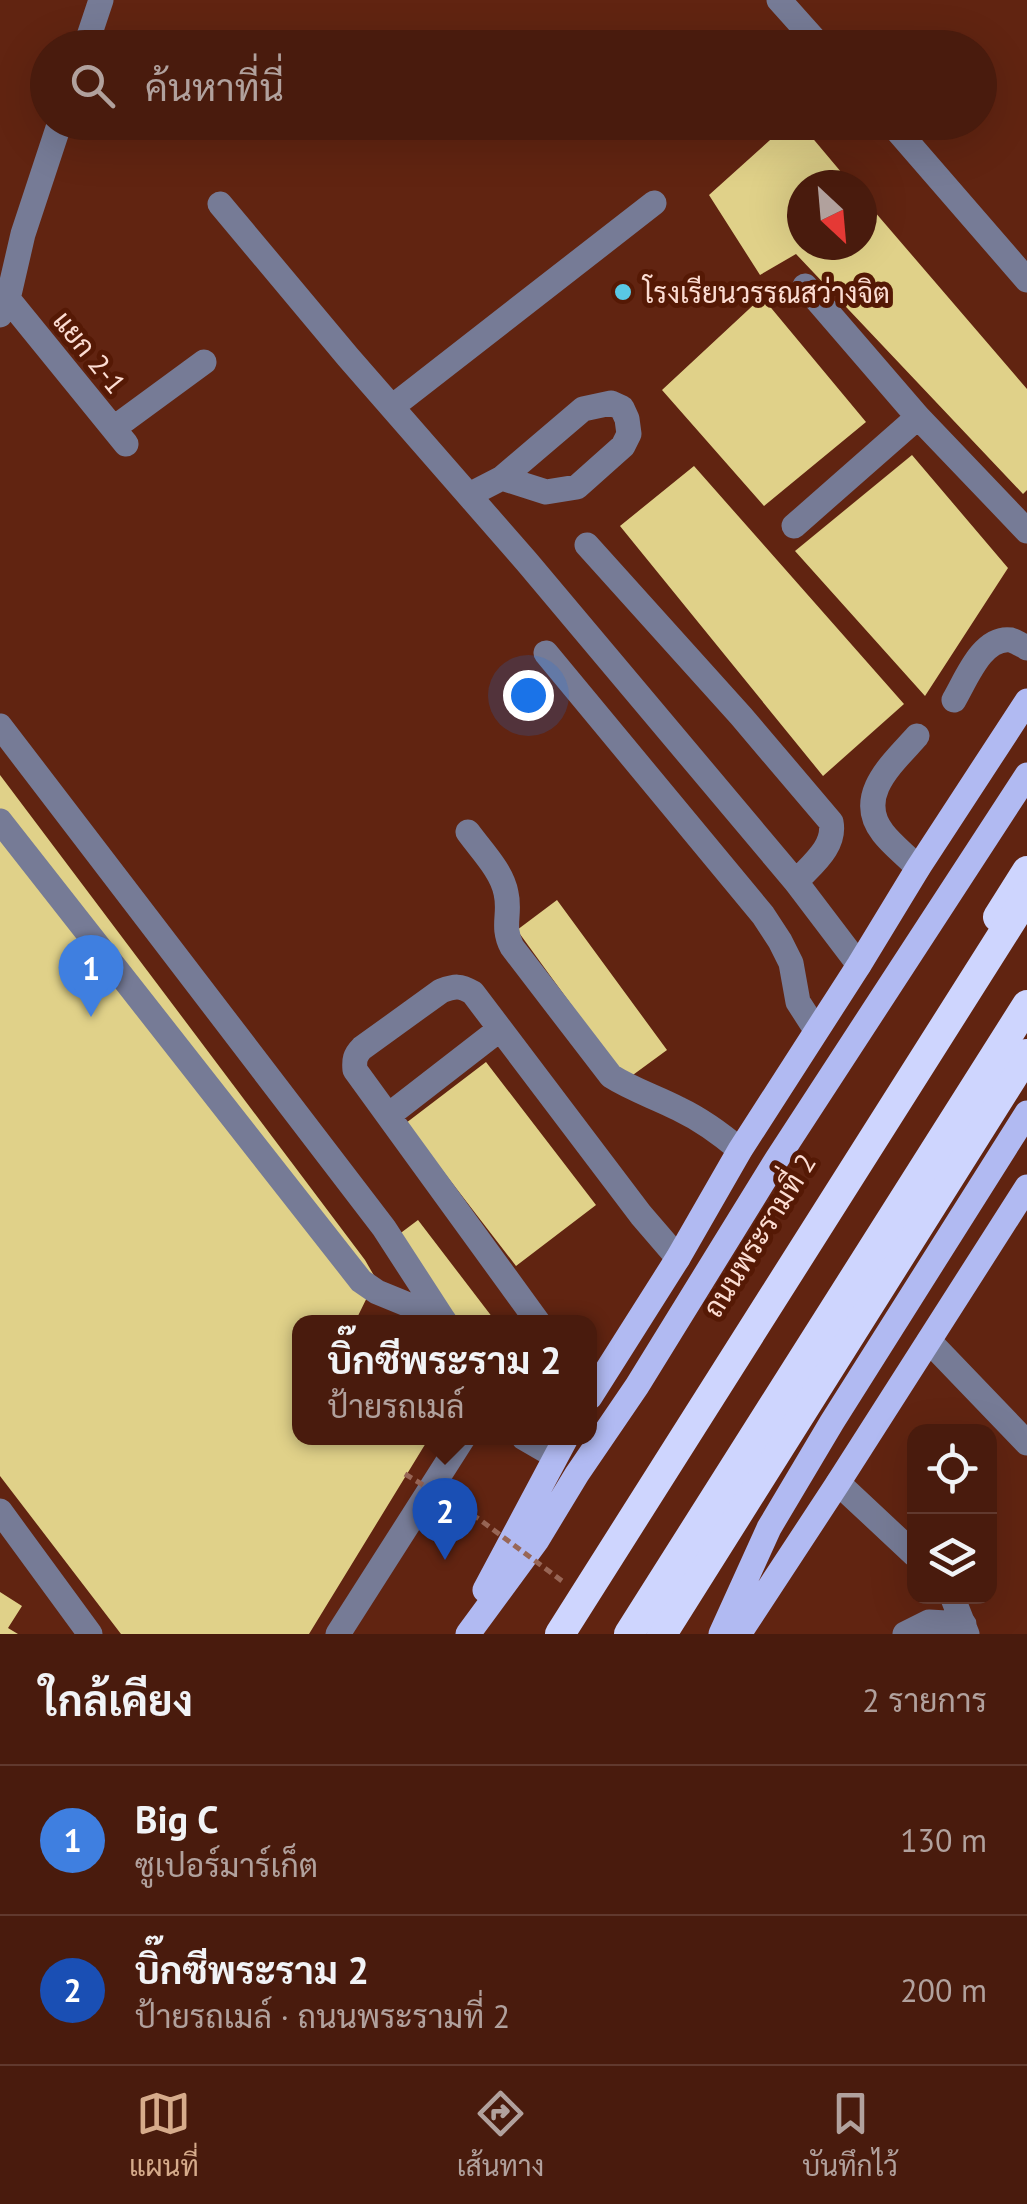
<!DOCTYPE html>
<html lang="th">
<meta charset="utf-8">
<style>
body{margin:0;font-family:"PT Sans",Sarabun,sans-serif;background:#53281b;color:#f1f3f6}
.controls{position:absolute;right:30px;bottom:30px;display:grid;overflow:hidden;border-radius:20px;box-shadow:0 10px 40px #0002}
.controls button{width:90px;height:90px;display:grid;place-items:center;padding:0;border:0;border-bottom:2px solid #61392e;background:#491b0d;color:#f1f3f6;font:50px sans-serif}
.compass{position:absolute;left:787px;top:170px;width:90px;height:90px;border-radius:50%;background:#491b0d;box-shadow:0 10px 40px #0002;rotate:154deg}
.you{position:absolute;left:528px;top:695px;width:35px;height:35px;margin:-25px;border:8px solid #fff;border-radius:50%;background:#1a73e8;box-shadow:0 0 0 15px #1a73e833}
.badge{display:grid;place-items:center;width:65px;height:65px;border-radius:50%;background:#d6ab8b;color:#fff;font-size:32px;font-weight:700}
.pin{position:absolute;translate:-50% -82px;filter:drop-shadow(0 2px 5px #0008)}
.pin::after{content:'';position:absolute;top:52px;width:35px;height:30px;background:inherit;clip-path:polygon(0 0,100% 0,50% 100%)}
.popup{position:absolute;left:292px;top:1315px;width:305px;height:130px;box-sizing:border-box;display:grid;place-content:center;border-radius:20px;background:#491b0d;filter:drop-shadow(0 2px 8px #0005);font-size:32px;white-space:nowrap;color:#b1a19d}
.popup b{font-size:38px;color:#f1f3f6}
.popup::after{content:'';position:absolute;left:50%;top:100%;margin-left:-20px;border:20px solid transparent;border-top-color:#491b0d}
.list{margin:0;padding:0;list-style:none}
h2{display:flex;justify-content:space-between;align-items:center;height:130px;margin:0;padding:0 40px;font-size:42px}
h2 small{font-size:32px;font-weight:400;color:#b1a19d}
.list li{display:grid;grid-template-columns:65px 1fr auto;gap:30px;align-items:center;box-sizing:border-box;height:150px;padding:0 40px;border-top:2px solid #61392e}
.list b{display:block;font-size:38px;white-space:nowrap}
.list p{margin:0;font-size:32px;white-space:nowrap;color:#b1a19d}
.list em{font-size:32px;font-style:normal;color:#b1a19d}
.icon{flex:none;width:55px;height:55px;fill:none;stroke:currentColor;stroke-width:2;stroke-linecap:round;stroke-linejoin:round}
.map{position:relative;flex:none;width:1027px;height:1634px;overflow:hidden}
.search{position:absolute;background:#491b0d;box-shadow:0 10px 40px #0002;left:30px;right:30px;top:30px;height:110px;display:flex;align-items:center;gap:25px;box-sizing:border-box;padding:0 35px;border-radius:55px;color:#b1a19d;font-size:38px}
.sheet{height:430px;background:#491b0d}
nav{display:flex;justify-content:space-around;align-items:center;box-sizing:border-box;height:140px;border-top:2px solid #61392e;background:#491b0d;font-size:28px;color:#b1a19d}
nav a{display:grid;justify-items:center;gap:5px}
nav .on{color:#d6ab8b}
.map>svg:first-child{display:block}
.building{fill:#e0d189}
.lines{fill:none;stroke-linecap:round;stroke-linejoin:round}
.minor{stroke:#767b96;stroke-width:25}
.major{stroke:#b1baf2;stroke-width:25}
.highway{stroke:#ced5fe;stroke-width:30}
.path-bridge{stroke:#986656;stroke-width:5;stroke-dasharray:8 5;stroke-linecap:butt}
.highway-bridge{stroke:#ced5fe;stroke-width:30}
.poi-dot{fill:#59c8e5;stroke:#551905;stroke-width:4}
.labels{text-anchor:middle;dominant-baseline:central;stroke-width:10;stroke-linejoin:round;paint-order:stroke}
.poi-label{font-size:28px;fill:#fcddd3;stroke:#551905;text-anchor:start}
.street-label{font-size:28px;fill:#fcddd3;stroke:#551905}
</style>
<div class="map">
<svg width="1027" height="1634" viewBox="0 0 1027 1634">
<rect width="100%" height="100%" fill="#612411"/>
<path class="building" d="M790,122H799L852,185H802V245H862V197L1027,389V490L1023,494L796,254L760,275L709,195Z
M762,297L866,422L764,506L662,390Z
M912,455L1008,568L925,696L795,551Z
M694,466L904,704L823,776L620,526Z
M0,775L365,1260L376,1279L355,1322H300V1438H429L309,1634H121L0,1476Z
M557,900L667,1050L626,1080L517,930Z
M486,1062L596,1205L516,1266L406,1123Z
M418,1220L496,1322H458L394,1238Z
M0,1592L22,1606L8,1628L18,1634H0Z"/>
<g class="lines">
<path class="minor" d="M779,0L822,48
M85,48L101,0
M890,122L1027,280
M220,204L348,357L527,562L796,882L859,965
M805,286L918,417L1027,531
M8,299L126,444
M0,315L8,299L23,234L60,122
M392,407L654,203
M114,428L204,362
M469,495L502,478L583,409L611,403L622,408L627,419L629,434L623,446L577,487L546,492L502,478
M794,526L918,417
M587,545L741,716L831,822C836,847 811,865 796,882
M546,653L763,915L780,941L791,963L798,1002L816,1030
M954,700C966,680 982,636 1011,640C1014,641 1024,646 1027,648
M0,726L384,1228L443,1319
M917,736C893,763 854,796 883,833C893,846 907,856 918,868
M0,821L361,1281L377,1292L443,1319L445,1322
M468,832C481,850 502,871 506,893C511,914 501,926 512,947L611,1076C633,1090 656,1097 679,1109C702,1120 721,1134 740,1150
M389,1115L500,1029
M538,1322L355,1070C354,1060 355,1055 362,1048L441,991C455,986 460,985 473,993L641,1215L678,1258
M929,1341L1027,1443
M524,1438L555,1456
M838,1483L914,1554
M0,1511L90,1634
M952,1596L967,1634
M338,1634L463,1438
M905,1634L929,1622L964,1624"/>
<path class="major" d="M590,1397L678,1258L740,1150L859,965L918,868L1027,701
M485,1590L566,1438
M468,1634L537,1540L577,1474L637,1386L777,1159L1027,775
M721,1634L769,1528L832,1422L1027,1113
M739,1634L838,1483L1027,1187"/>
<path class="highway" d="M998,917L1027,871
M662,1634L1027,1054"/>
<path class="path-bridge" d="M405,1474L479,1519L562,1581"/>
<path class="highway-bridge" d="M560,1634L1027,896
M629,1634L1027,1005"/>
</g>
<circle class="poi-dot" cx="623" cy="292" r="10"/>
<g class="labels">
<g class="poi-label">
<text x="643" y="292">โรงเรียนวรรณสว่างจิต</text>
</g>
<g class="street-label">
<text transform="translate(90 352) rotate(51)">แยก 2-1</text>
<text transform="translate(759 1235) rotate(-58)">ถนนพระรามที่ 2</text>
</g>
</g>
</svg>
<div class="controls">
<button><svg class="icon" aria-label="locate" viewBox="0 0 24 24"><circle cx="12" cy="12" r="6"/><path d="M12 2v4M12 18v4M2 12h4M18 12h4"/></svg></button>
<button><svg class="icon" aria-label="layers" viewBox="0 0 24 24"><path d="M12 4l9 5-9 5-9-5zM3 14l9 5 9-5"/></svg></button>
</div>
<svg class="compass" viewBox="-18 -18 36 36"><path d="M0-13l5 13h-10z" fill="#e53935"/><path d="M0 13l5-13h-10z" fill="#b1a19d"/></svg>
<div class="you"></div>
<div class="pin badge" style="left:91px;top:1017px;background:#3f7fe0">1</div>
<div class="pin badge" style="left:445px;top:1560px;background:#1a4fb4">2</div>
<div class="popup"><b>บิ๊กซีพระราม 2</b>ป้ายรถเมล์</div>
<div class="search"><svg class="icon" aria-label="search" viewBox="0 0 24 24"><circle cx="10" cy="10" r="6"/><path d="M15 15l6 6"/></svg>ค้นหาที่นี่</div>
</div>
<section class="sheet">
<h2>ใกล้เคียง<small>2 รายการ</small></h2>
<ul class="list">
<li><span class="badge" style="background:#3f7fe0">1</span><div><b>Big C</b><p>ซูเปอร์มาร์เก็ต</p></div><em>130 m</em></li>
<li><span class="badge" style="background:#1a4fb4">2</span><div><b>บิ๊กซีพระราม 2</b><p>ป้ายรถเมล์ · ถนนพระรามที่ 2</p></div><em>200 m</em></li>
</ul>
</section>
<nav>
<a class="on"><svg class="icon" aria-label="map" viewBox="0 0 24 24"><path d="M3 6l6-2 6 2 6-2v14l-6 2-6-2-6 2zM9 4v14M15 6v14"/></svg>แผนที่</a>
<a><svg class="icon" aria-label="directions" viewBox="0 0 24 24"><path d="M12 3l9 9-9 9-9-9zM9 14v-3h6M13 9l2 2-2 2"/></svg>เส้นทาง</a>
<a><svg class="icon" aria-label="saved" viewBox="0 0 24 24"><path d="M7 4h10v16l-5-4-5 4z"/></svg>บันทึกไว้</a>
</nav>
